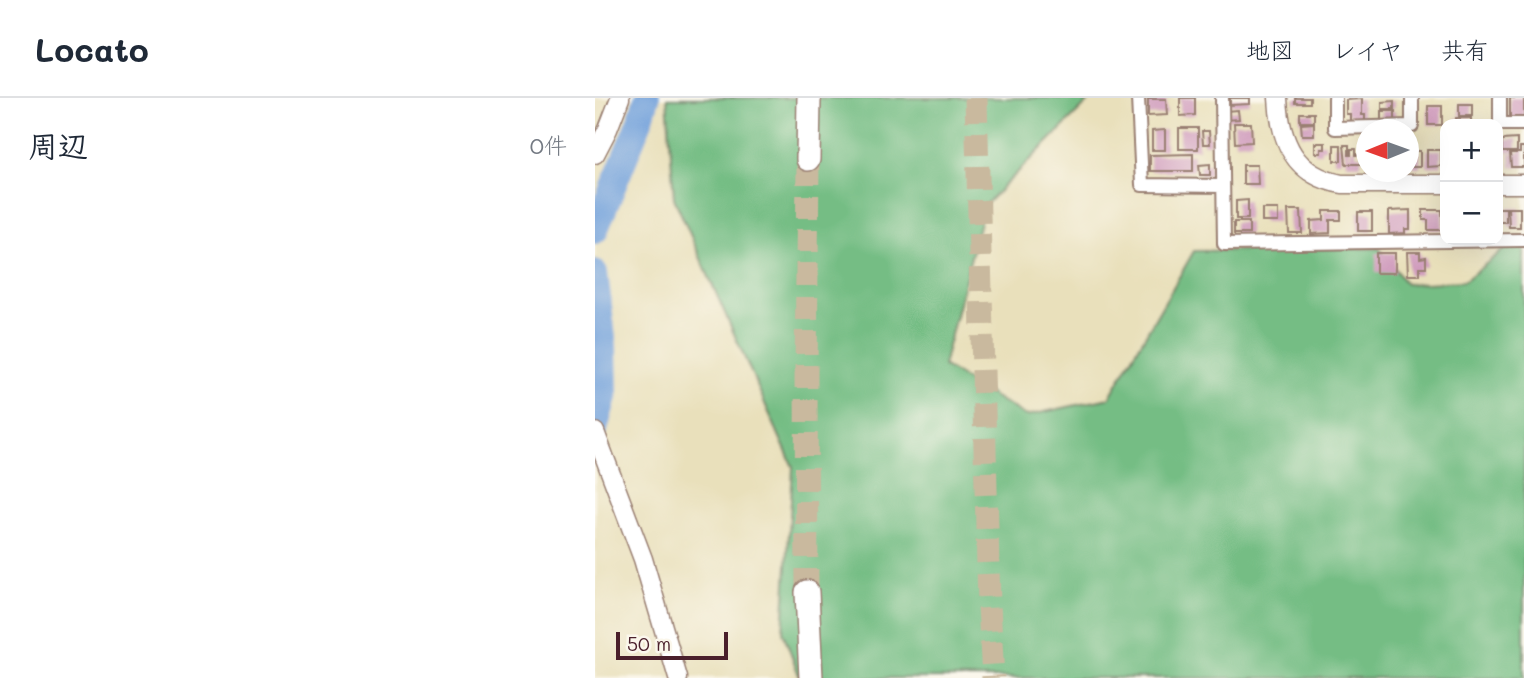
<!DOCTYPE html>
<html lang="ja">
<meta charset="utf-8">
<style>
body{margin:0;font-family:Mali,"Klee One",sans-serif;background:#f6f6f7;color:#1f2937}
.controls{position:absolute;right:21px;top:21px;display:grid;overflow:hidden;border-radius:14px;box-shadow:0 7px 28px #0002}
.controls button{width:63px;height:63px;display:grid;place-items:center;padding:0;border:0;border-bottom:2px solid #e0e1e3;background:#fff;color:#1f2937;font:35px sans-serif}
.compass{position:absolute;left:761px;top:21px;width:63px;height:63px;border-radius:50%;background:#fff;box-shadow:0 7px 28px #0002;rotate:269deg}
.scale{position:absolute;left:21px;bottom:18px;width:112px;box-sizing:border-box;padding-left:7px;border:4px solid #4a1f2b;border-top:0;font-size:19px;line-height:24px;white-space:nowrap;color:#4a1f2b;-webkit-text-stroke:5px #fbf7ec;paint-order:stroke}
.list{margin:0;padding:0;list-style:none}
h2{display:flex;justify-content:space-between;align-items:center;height:91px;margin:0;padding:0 28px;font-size:30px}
h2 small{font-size:23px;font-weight:400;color:#747a83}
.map{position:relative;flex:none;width:929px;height:580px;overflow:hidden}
header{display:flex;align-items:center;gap:42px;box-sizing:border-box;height:98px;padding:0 35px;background:#fff;border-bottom:2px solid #e0e1e3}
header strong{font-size:33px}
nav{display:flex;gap:38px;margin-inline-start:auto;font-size:24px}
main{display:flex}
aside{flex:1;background:#fff}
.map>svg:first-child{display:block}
.forest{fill:#75bd84;stroke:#606e58;stroke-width:2}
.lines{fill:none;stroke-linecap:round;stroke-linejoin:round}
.river{stroke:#73a2dc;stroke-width:26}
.building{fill:#d09cbd}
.highway-tunnel{stroke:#c9b99e;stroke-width:23;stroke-dasharray:23 11;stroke-linecap:butt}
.street-casing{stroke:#9a8073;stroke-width:16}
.secondary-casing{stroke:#9a8073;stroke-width:21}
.highway-casing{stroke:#9a8073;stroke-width:26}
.street{stroke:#fff;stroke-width:12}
.secondary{stroke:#fff;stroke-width:18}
.highway{stroke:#fff;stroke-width:23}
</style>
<header>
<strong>Locato</strong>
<nav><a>地図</a><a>レイヤ</a><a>共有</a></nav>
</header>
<main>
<aside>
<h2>周辺<small>0件</small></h2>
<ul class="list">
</ul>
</aside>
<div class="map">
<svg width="929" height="580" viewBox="0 0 929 580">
<rect width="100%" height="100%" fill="#fbf7ec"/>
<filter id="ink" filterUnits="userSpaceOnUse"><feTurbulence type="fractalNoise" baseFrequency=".0143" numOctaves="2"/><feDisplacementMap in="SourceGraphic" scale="14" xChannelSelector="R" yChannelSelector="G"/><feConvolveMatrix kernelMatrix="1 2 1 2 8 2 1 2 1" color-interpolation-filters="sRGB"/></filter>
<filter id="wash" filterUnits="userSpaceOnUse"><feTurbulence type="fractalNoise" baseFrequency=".00686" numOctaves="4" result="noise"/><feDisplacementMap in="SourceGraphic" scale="28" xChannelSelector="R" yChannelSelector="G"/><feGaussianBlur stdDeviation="1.57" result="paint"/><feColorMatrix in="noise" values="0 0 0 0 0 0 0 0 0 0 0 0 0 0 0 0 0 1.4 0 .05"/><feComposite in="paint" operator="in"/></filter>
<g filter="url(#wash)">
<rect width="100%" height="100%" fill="#e9e0bb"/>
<path class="forest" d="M72,0H497L389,108L348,268L431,318L514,300L599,153L784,150L811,186L869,183L916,146H929V580H205L188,534L198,369L79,100Z"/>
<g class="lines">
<path class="river" d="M0,133L46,20L52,0
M0,175L9,248L10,295L0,331"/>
</g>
<g id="blocks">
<path class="building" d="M585,0H600V17L585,18Z
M635,0H655V6L635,7Z
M700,0H715V5H700Z
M915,0H929V21H915Z
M553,1H571L572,17L553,18Z
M767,1V17H770V24H755V16H751V2Z
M799,3V11H787V4Z
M864,6H877V18H864Z
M833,8H847V27H833Z
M643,12L644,21L630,22V13Z
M786,13H800V22H786Z
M705,15H719V24H705Z
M861,20H876V26H861Z
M639,25H656L657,44L640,45Z
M719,25V37H707L706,26Z
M584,30H603V51H584Z
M570,32V52H557V33Z
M607,33H614L615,46H608Z
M922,41V54H907V42Z
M720,45H730V51H726V55H720Z
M739,47H746V63H739Z
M749,47H754V57H756V51H761V57H766V66H751Z
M925,49H929V69H916L915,55H925Z
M832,52H846V68L832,69Z
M817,53H825V69H817Z
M598,56V73H555V57Z
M615,66V77H605L604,67Z
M648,67H662L663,86H648Z
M653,102V121H641V103Z
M903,110H911V124H903Z
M913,110H925V129H914Z
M667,111H683V124H667Z
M693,112H706L707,135H694Z
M815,112V131H810V135L794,136V113Z
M828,112H847L848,132H833V122H828Z
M729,113H746V122H735V135L716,136V123L729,122Z
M763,114H777V133H763Z
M639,124H654V136H639Z
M812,154H825V160L831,159V169H825V177H813Z
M781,155H800V175H781Z"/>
</g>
</g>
<g filter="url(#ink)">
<use href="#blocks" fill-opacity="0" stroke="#9a8073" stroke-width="2"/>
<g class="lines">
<path class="highway-tunnel" d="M381,0L394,507L398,580
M212,494L211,279L213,61"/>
<g class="street-casing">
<path id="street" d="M543,0L547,87L628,88
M627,0L629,146L929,142
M740,0V30L817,28V0
M905,0V26H929"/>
</g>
<g class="secondary-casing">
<path id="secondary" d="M683,0C685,44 700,78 747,86H850
M0,56L13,31L25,0
M903,86H929
M0,334L48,461L83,580"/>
</g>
<g class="highway-casing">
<path id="highway" d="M213,61L214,0
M212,494L216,580"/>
</g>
<use href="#street" class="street"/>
<use href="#secondary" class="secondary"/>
<use href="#highway" class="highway"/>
</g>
</g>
</svg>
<div class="controls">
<button>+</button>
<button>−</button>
</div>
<svg class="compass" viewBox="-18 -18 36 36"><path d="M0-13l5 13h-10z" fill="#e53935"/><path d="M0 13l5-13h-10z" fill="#747a83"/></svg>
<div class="scale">50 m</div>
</div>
</main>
